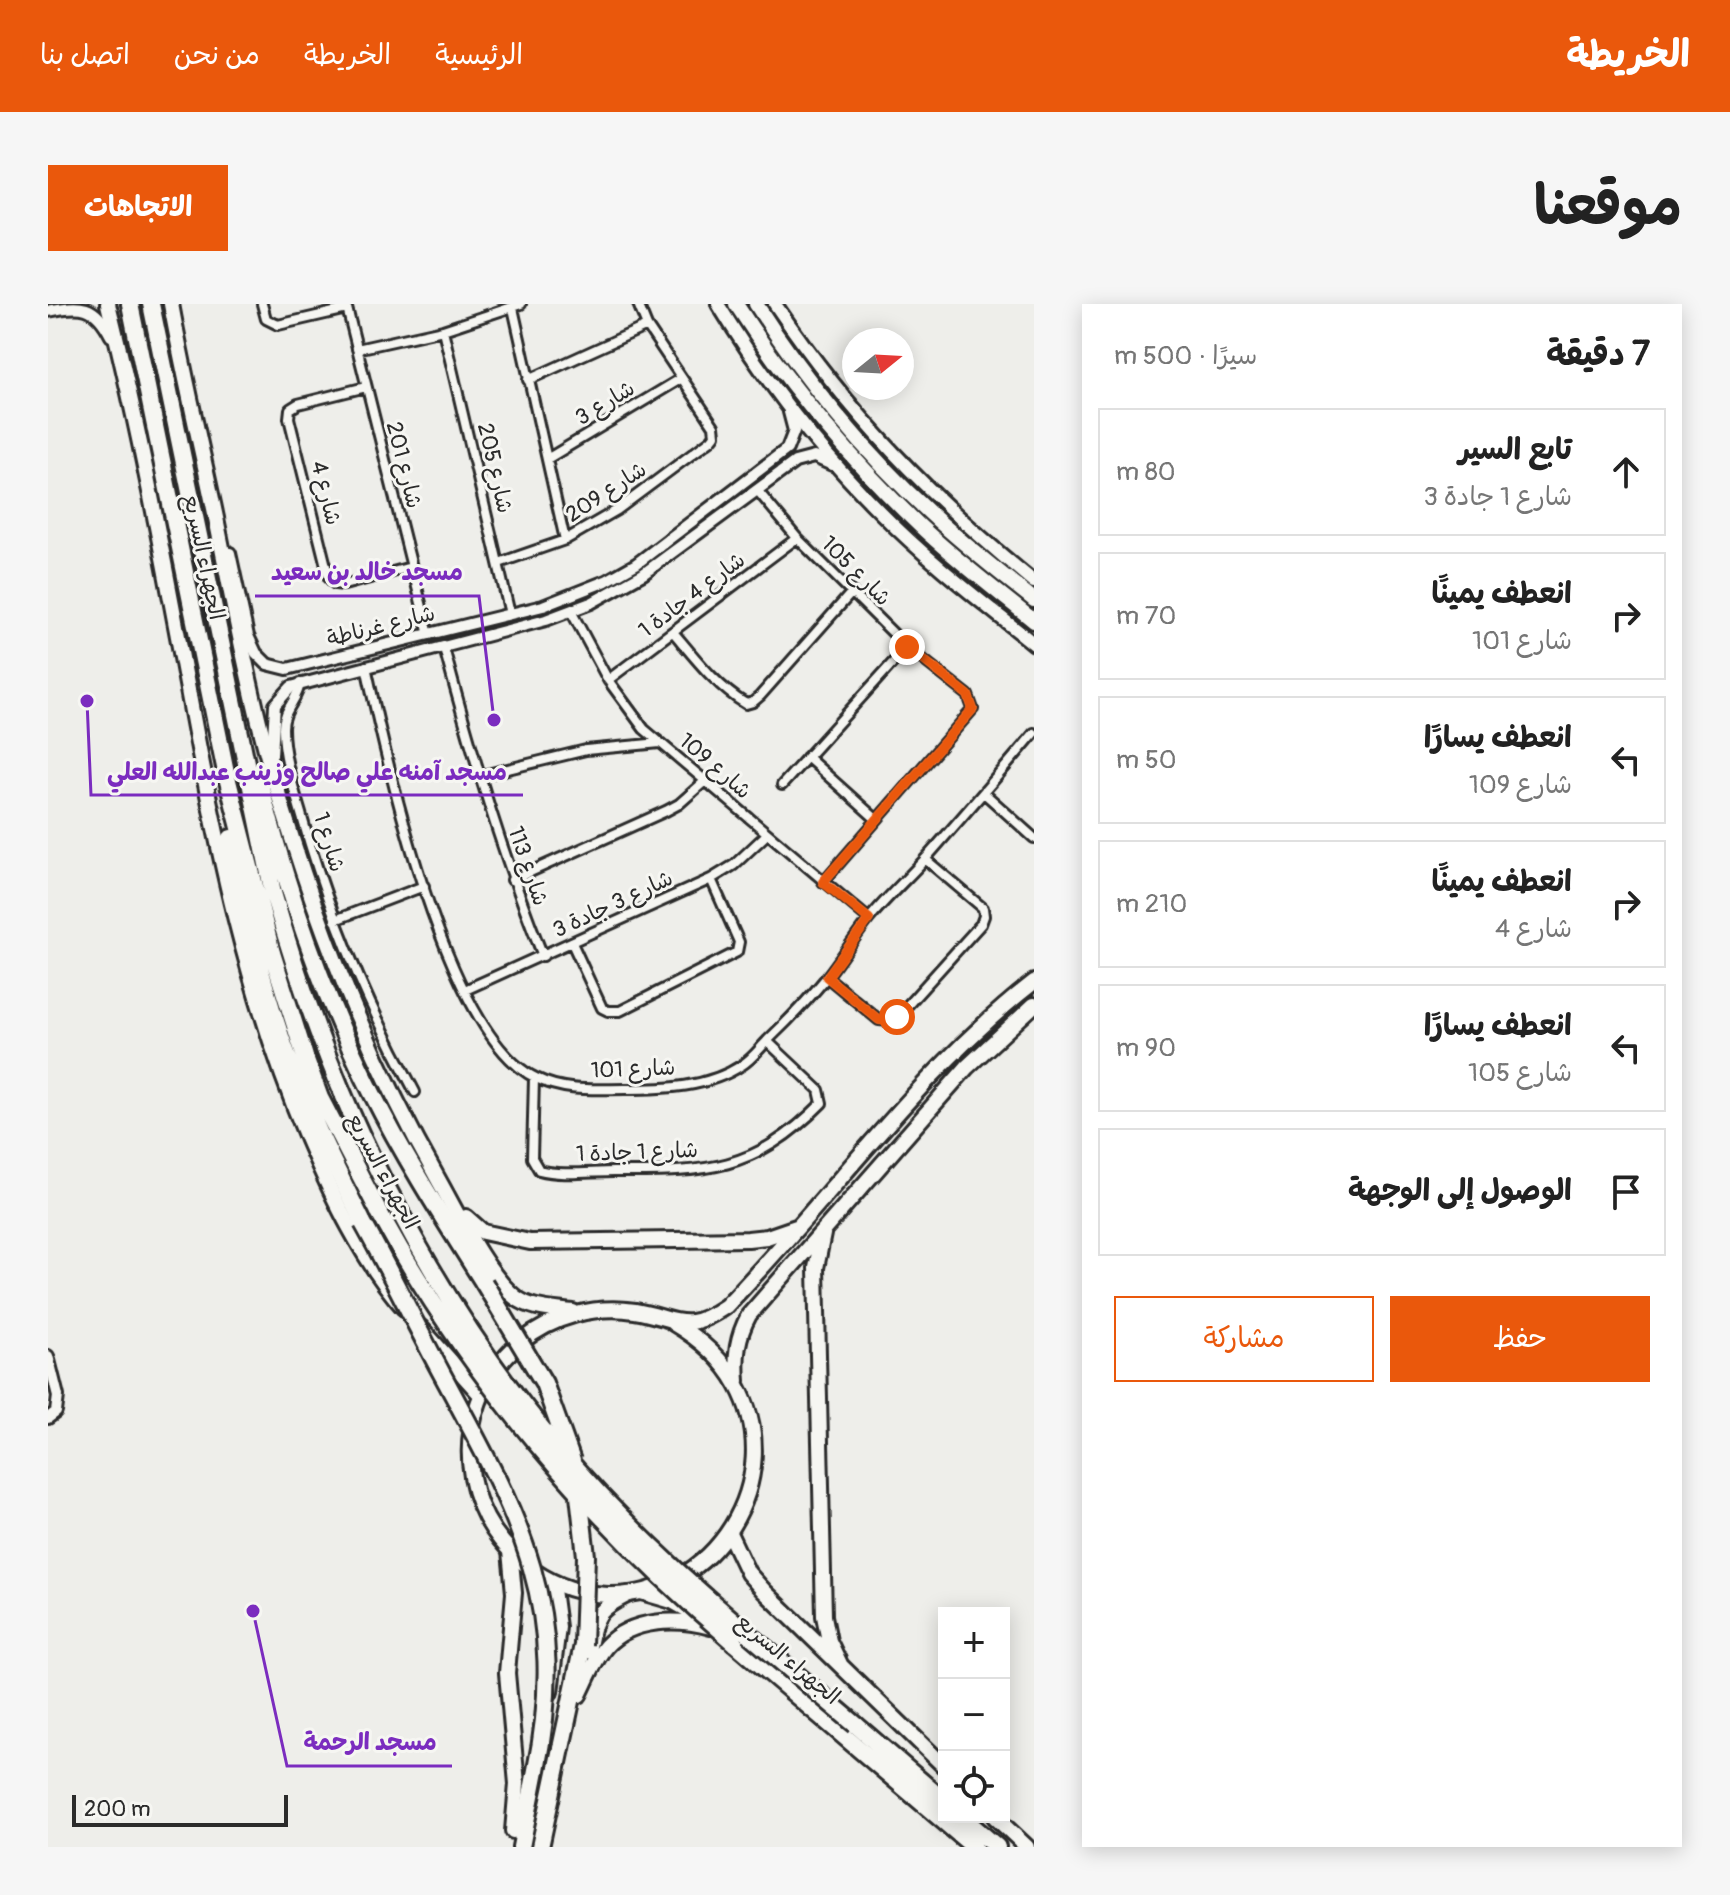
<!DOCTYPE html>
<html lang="ar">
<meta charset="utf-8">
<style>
body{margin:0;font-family:Pangolin,"Playpen Sans Arabic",sans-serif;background:#f6f6f6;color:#222;direction:rtl}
.controls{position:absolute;right:24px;bottom:24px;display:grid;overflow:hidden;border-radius:0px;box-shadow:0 4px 20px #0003}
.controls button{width:72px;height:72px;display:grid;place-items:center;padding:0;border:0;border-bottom:2px solid #e0e0e0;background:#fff;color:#222;font:40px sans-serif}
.compass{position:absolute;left:794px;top:24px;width:72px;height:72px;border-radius:50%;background:#fff;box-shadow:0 4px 20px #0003;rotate:72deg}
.scale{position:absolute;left:24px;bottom:20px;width:216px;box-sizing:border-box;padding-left:8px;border:4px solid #2b2b2b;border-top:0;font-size:22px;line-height:28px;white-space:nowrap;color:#2b2b2b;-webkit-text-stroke:6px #f6f6f2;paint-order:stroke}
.stop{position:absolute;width:24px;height:24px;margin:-18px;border:6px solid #ea580c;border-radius:50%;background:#fff}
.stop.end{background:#ea580c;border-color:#fff;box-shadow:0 2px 8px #0008}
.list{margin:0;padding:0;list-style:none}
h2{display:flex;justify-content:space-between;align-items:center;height:104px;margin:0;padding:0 32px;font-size:34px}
h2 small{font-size:26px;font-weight:400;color:#767676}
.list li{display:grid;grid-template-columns:52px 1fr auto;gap:24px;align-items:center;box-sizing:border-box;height:128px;margin:0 16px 16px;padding:0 16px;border:2px solid #e0e0e0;border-radius:0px}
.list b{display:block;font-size:30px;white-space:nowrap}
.list p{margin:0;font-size:26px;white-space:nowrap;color:#767676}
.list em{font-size:26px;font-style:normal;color:#767676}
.actions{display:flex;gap:16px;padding:24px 32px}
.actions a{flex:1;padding:18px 0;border:2px solid #ea580c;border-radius:0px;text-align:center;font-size:28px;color:#ea580c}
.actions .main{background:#ea580c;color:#fff}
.icon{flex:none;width:44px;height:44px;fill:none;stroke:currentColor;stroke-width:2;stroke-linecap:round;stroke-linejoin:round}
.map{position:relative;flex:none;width:986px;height:1543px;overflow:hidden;direction:ltr;border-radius:0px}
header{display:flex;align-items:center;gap:48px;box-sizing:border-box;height:112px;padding:0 40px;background:#ea580c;color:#fff}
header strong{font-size:38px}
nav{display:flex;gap:44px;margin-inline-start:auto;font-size:28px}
.intro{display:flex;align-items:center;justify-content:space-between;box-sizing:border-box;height:192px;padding:0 48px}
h1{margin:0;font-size:56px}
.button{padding:20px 36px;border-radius:0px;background:#ea580c;color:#fff;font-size:28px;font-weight:700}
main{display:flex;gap:48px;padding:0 48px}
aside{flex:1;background:#fff;border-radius:0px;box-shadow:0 4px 20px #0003}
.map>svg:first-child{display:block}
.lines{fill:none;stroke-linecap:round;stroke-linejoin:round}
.minor-casing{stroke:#2b2b2b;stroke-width:14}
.tertiary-casing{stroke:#2b2b2b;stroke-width:16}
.secondary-casing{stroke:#2b2b2b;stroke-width:18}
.primary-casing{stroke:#2b2b2b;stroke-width:20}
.trunk-casing{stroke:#2b2b2b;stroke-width:20}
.motorway-casing{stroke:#2b2b2b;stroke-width:22}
.minor{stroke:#f6f6f2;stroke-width:8}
.tertiary{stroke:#f6f6f2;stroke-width:10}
.secondary{stroke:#f6f6f2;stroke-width:12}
.primary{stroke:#f6f6f2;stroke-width:14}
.trunk{stroke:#f6f6f2;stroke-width:14}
.motorway{stroke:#f6f6f2;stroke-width:16}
.motorway-bridge-casing{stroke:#2b2b2b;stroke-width:22;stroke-linecap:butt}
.motorway-bridge{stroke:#f6f6f2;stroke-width:16}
.route{stroke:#ea580c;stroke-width:10}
.labels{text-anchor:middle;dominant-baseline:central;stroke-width:6;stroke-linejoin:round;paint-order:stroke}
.street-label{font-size:22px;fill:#2b2b2b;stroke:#f6f6f2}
.leader{fill:none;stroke:#7b2cbf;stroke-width:3}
.callout-dot{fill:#7b2cbf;stroke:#f6f6f2;stroke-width:3}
.callout-label{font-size:24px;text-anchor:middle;font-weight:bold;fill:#7b2cbf;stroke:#f6f6f2;stroke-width:6;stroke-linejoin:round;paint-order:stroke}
</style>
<header>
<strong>الخريطة</strong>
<nav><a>الرئيسية</a><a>الخريطة</a><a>من نحن</a><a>اتصل بنا</a></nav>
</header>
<div class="intro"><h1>موقعنا</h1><a class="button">الاتجاهات</a></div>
<main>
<aside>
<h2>7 دقيقة<small>سيرًا · 500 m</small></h2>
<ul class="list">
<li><svg class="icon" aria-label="ahead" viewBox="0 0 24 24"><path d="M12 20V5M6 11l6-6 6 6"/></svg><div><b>تابع السير</b><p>شارع 1 جادة 3</p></div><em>80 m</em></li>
<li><svg class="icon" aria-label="right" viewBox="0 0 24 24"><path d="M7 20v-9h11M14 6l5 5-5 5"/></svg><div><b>انعطف يمينًا</b><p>شارع 101</p></div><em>70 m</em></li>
<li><svg class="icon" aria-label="left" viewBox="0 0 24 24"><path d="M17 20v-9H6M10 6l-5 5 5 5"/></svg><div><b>انعطف يسارًا</b><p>شارع 109</p></div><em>50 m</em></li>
<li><svg class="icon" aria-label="right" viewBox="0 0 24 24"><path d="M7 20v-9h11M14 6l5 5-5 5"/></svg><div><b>انعطف يمينًا</b><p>شارع 4</p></div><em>210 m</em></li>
<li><svg class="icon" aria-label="left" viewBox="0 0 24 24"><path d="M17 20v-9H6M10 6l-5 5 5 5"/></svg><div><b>انعطف يسارًا</b><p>شارع 105</p></div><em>90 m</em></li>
<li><svg class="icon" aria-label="arrive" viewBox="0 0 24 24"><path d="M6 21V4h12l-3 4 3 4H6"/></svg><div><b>الوصول إلى الوجهة</b></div></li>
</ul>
<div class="actions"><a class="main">حفظ</a><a>مشاركة</a></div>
</aside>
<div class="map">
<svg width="986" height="1543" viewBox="0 0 986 1543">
<rect width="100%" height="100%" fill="#eeeeea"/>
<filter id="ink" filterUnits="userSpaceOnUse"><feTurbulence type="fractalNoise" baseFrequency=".0125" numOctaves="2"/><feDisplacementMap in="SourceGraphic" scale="16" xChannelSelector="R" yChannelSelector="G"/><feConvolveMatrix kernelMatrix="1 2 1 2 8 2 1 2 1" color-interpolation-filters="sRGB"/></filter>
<g filter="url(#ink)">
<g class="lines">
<g class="minor-casing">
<path id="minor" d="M214,0L218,15L230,21L299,5
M298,0L381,331
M465,4L517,236
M395,26L462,310
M309,45L395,26L473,0
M480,76L599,22
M318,83L250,100L242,105L241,114L281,274L287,280L296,281L363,263
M499,155L634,74
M709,186L749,234L859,343L920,391L925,405L775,578
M451,259L517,236L569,206L663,136L667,131L666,122L599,22L590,0
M523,307L560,376L596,425L821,615
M626,329C647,354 669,383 698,400L705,398L712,392L804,288
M396,344C424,449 454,551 495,652
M318,362C338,456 398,732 488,774C516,788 546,785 577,785C616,785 660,784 694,761C704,755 712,744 720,736C741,716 760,696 778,674C793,655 806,634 821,615C839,593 860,574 879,553C915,512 951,471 986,429
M560,376L749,234
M252,379C250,396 235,405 235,424C235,453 246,485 254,513C281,610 319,700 367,788
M759,453L828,515
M431,472L538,446L612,439
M734,481L859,343
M936,489L986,534
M464,576L618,507L631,500L657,477
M287,616L376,582
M524,639L554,704L560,707H572L689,648L691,638L663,575
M779,673L831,716L841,717L849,713L933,620L936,612L935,604L877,555
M417,686L663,575L686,561L718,531
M486,774L484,854L491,866C513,872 542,868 565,868C657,868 705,869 774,799L771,786L719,737"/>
</g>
<g class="tertiary-casing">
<path id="tertiary" d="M0,7C33,0 47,0 63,32
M182,249L200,332L208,349L219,360L239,365L495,302L558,277L588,260L739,145L746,127L741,108
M224,451L227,401L243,383L498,316L543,299L595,270L747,158L766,153L784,161
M0,1052L10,1092L8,1108L0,1114"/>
</g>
<g class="secondary-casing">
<path id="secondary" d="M670,0C715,74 771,147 832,208C879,256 934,298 986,340
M727,0C803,112 881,192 986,278"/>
</g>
<g class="primary-casing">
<path id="primary" d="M60,0C92,128 116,257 140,386C168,540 199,692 260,836C285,894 314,956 356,1004
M123,0C136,72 153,142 168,214C185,298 201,385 224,468C265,612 317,747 391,877C409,909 439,971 467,993C484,1006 505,1005 525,1008
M418,913L435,928L482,938L700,935L719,933L748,923
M775,930L768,964L776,1312L781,1337L793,1362
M625,1019C652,1035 674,1054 689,1081C741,1175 666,1294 560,1291C534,1290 508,1282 486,1267C454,1245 431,1212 424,1173C415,1123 434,1070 473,1038C505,1012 547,1001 587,1007C629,1014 636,1031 678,1002C781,896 869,769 986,678
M372,1023L433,1091
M689,1077C687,1052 689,1033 701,1011L919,763L986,701
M681,1229L700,1269L716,1287L896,1462
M593,1288L624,1297L647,1310
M947,1513L979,1543"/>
</g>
<g class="trunk-casing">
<path id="trunk" d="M688,0C740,81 803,156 872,222C908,256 948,286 986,317
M708,0C757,77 816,148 883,210C916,241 951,268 986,296
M462,1247L466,1289L459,1369L469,1480L465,1527
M540,1347C547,1312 548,1306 581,1290
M502,1388L510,1323L504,1278
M531,1391C539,1375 546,1356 558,1342C584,1314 629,1314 663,1323"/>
</g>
<g class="motorway-casing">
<path id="motorway" d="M82,0L179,473L224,649L257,753L272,794L331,908
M103,0L225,589C255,694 294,801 346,897
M209,468C236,578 273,688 324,789C357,855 397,917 436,979
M183,534C197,612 216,689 244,764C264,817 290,868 315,919
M687,1339L926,1543
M808,1421L896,1497
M914,1513L949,1543
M473,1543L488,1466
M492,1543L535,1341"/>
</g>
<use href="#minor" class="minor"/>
<use href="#tertiary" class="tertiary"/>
<use href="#secondary" class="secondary"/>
<use href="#primary" class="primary"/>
<use href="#trunk" class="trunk"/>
<use href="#motorway" class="motorway"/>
<g class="motorway-bridge-casing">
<path id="motorway-bridge" d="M346,897C392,985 446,1069 510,1144C597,1248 705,1333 808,1421
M331,908C423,1076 541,1214 687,1339
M315,919C343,969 367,1020 394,1070C470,1211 522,1300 488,1466
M436,979L496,1079L524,1157
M531,1191L538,1252L535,1341"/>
</g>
<use href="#motorway-bridge" class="motorway-bridge"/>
</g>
</g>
<g class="lines" filter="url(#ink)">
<path class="route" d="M849,713L841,717L831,716L779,673L821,615L775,578L925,405L920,391L859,343"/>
</g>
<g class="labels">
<g class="street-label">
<text transform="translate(557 99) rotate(-31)">شارع 3</text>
<text transform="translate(356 161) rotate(76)">شارع 201</text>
<text transform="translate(447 164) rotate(77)">شارع 205</text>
<text transform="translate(558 188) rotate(-33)">شارع 209</text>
<text transform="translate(278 189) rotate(76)">شارع 4</text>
<text transform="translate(156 253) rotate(78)">الجهراء السريع</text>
<text transform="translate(808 267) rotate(45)">شارع 105</text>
<text transform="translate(644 291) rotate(-37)">شارع 4 جادة 1</text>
<text transform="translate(333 322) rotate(-14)">شارع غرناطة</text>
<text transform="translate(667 462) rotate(41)">شارع 109</text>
<text transform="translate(281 538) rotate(73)">شارع 1</text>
<text transform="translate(480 562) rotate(71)">شارع 113</text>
<text transform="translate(565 600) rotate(-25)">شارع 3 جادة 3</text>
<text transform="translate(585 765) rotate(-2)">شارع 101</text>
<text transform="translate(589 848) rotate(-2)">شارع 1 جادة 1</text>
<text transform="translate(335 867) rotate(62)">الجهراء السريع</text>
<text transform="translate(740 1355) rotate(40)">الجهراء السريع</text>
</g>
</g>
<path class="leader" d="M446 416L431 292H207M39 397L43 491H475M205 1307L239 1462H404"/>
<g class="callout-dot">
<circle cx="446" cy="416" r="8"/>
<circle cx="39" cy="397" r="8"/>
<circle cx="205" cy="1307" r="8"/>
</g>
<g class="callout-label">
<text x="319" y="276">مسجد خالد بن سعيد</text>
<text x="259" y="476">مسجد آمنه علي صالح وزينب عبدالله العلي</text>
<text x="322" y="1446">مسجد الرحمة</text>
</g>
</svg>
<div class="controls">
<button>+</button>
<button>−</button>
<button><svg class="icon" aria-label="locate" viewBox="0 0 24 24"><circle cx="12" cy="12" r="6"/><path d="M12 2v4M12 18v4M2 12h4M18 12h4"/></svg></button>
</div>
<svg class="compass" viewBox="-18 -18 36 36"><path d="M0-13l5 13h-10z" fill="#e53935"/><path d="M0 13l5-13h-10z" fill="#767676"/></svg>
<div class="scale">200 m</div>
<div class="stop" style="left:849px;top:713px"></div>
<div class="stop end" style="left:859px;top:343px"></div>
</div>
</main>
